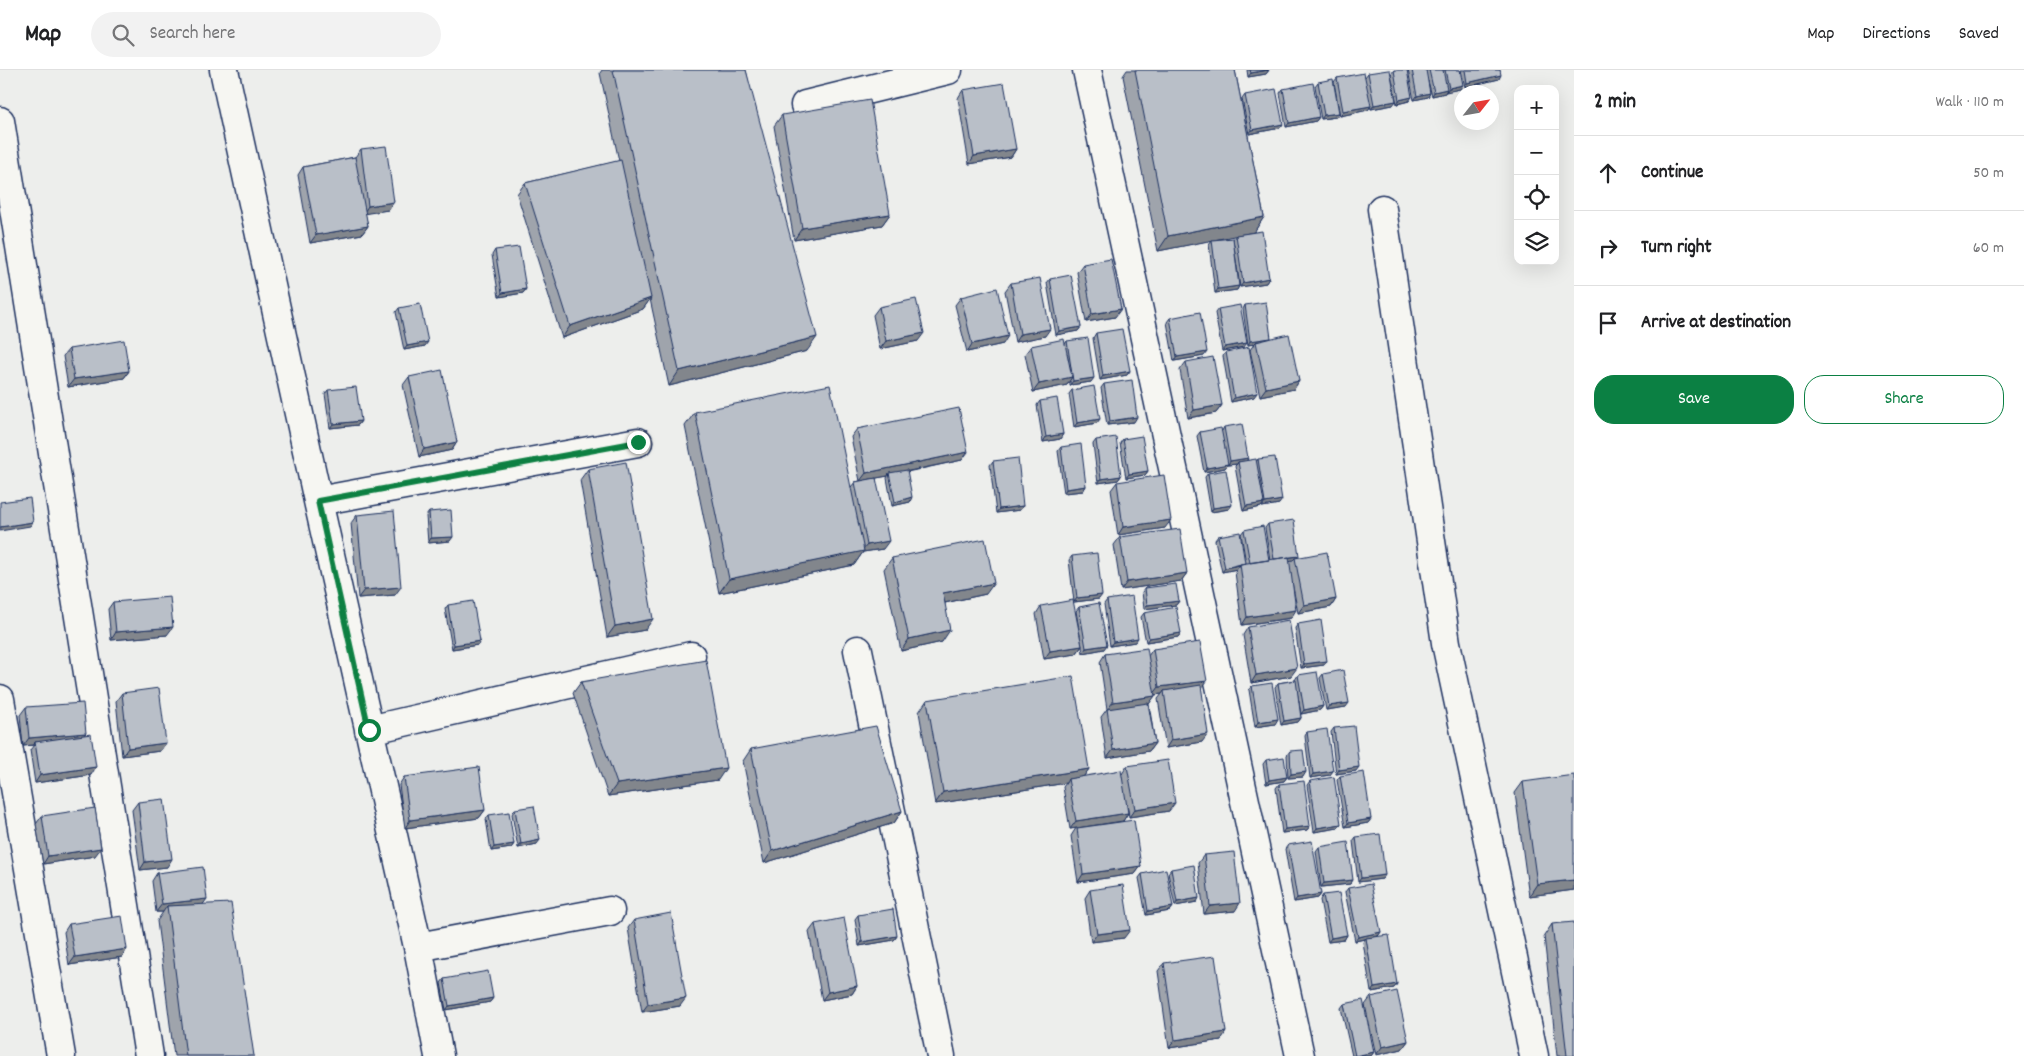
<!DOCTYPE html>
<meta charset="utf-8">
<style>
body{margin:0;font-family:Dekko,sans-serif;background:#f2f2f2;color:#202124}
.controls{position:absolute;right:15px;top:15px;display:grid;overflow:hidden;border-radius:10px;box-shadow:0 5px 20px #0002}
.controls button{width:45px;height:45px;display:grid;place-items:center;padding:0;border:0;border-bottom:1px solid #e0e0e0;background:#fff;color:#202124;font:25px sans-serif}
.compass{position:absolute;left:1454px;top:15px;width:45px;height:45px;border-radius:50%;background:#fff;box-shadow:0 5px 20px #0002;rotate:59deg}
.stop{position:absolute;width:15px;height:15px;margin:-11px;border:4px solid #0b8043;border-radius:50%;background:#fff}
.stop.end{background:#0b8043;border-color:#fff;box-shadow:0 1px 5px #0008}
.list{margin:0;padding:0;list-style:none}
h2{display:flex;justify-content:space-between;align-items:center;height:65px;margin:0;padding:0 20px;font-size:21px}
h2 small{font-size:16px;font-weight:400;color:#757577}
.list li{display:grid;grid-template-columns:32px 1fr auto;gap:15px;align-items:center;box-sizing:border-box;height:75px;padding:0 20px;border-top:1px solid #e0e0e0}
.list b{display:block;font-size:19px;white-space:nowrap}
.list em{font-size:16px;font-style:normal;color:#757577}
.actions{display:flex;gap:10px;padding:15px 20px}
.actions a{flex:1;padding:11px 0;border:1px solid #0b8043;border-radius:20px;text-align:center;font-size:18px;color:#0b8043}
.actions .main{background:#0b8043;color:#fff}
.icon{flex:none;width:28px;height:28px;fill:none;stroke:currentColor;stroke-width:2;stroke-linecap:round;stroke-linejoin:round}
.map{position:relative;flex:none;width:1574px;height:986px;overflow:hidden}
header{display:flex;align-items:center;gap:30px;box-sizing:border-box;height:70px;padding:0 25px;background:#fff;border-bottom:1px solid #e0e0e0}
header strong{font-size:24px}
nav{display:flex;gap:28px;margin-inline-start:auto;font-size:18px}
.search{width:350px;height:45px;background:#f2f2f2;display:flex;align-items:center;gap:12px;box-sizing:border-box;padding:0 18px;border-radius:28px;color:#757577;font-size:19px}
main{display:flex}
aside{flex:1;background:#fff}
.map>svg:first-child{display:block}
.lines{fill:none;stroke-linecap:round;stroke-linejoin:round}
.minor-casing{stroke:#1b2f5e;stroke-width:31}
.minor{stroke:#f6f6f2;stroke-width:28}
.wall{fill:#9fa4ac;stroke:#1b2f5e}
.shaded-wall{fill:#82868c;stroke:#1b2f5e}
.building{fill:#b9bfc8;stroke:#1b2f5e}
.route{stroke:#0b8043;stroke-width:6}
</style>
<header>
<strong>Map</strong>
<div class="search"><svg class="icon" aria-label="search" viewBox="0 0 24 24"><circle cx="10" cy="10" r="6"/><path d="M15 15l6 6"/></svg>Search here</div>
<nav><a>Map</a><a>Directions</a><a>Saved</a></nav>
</header>
<main>
<div class="map">
<svg width="1574" height="986" viewBox="0 0 1574 986">
<rect width="100%" height="100%" fill="#edeeec"/>
<filter id="ink" filterUnits="userSpaceOnUse"><feTurbulence type="fractalNoise" baseFrequency=".02" numOctaves="2"/><feDisplacementMap in="SourceGraphic" scale="10" xChannelSelector="R" yChannelSelector="G"/><feConvolveMatrix kernelMatrix="1 2 1 2 8 2 1 2 1" color-interpolation-filters="sRGB"/></filter>
<g filter="url(#ink)">
<g class="lines">
<g class="minor-casing">
<path id="minor" d="M224,0L318,431L418,877L439,986
M1087,0L1300,986
M805,35L948,0
M0,51L149,986
M1382,139L1446,573L1534,986
M318,431L638,372
M858,580L941,986
M0,629L61,986
M369,660L691,586
M418,877L610,841"/>
</g>
<use href="#minor" class="minor"/>
</g>
<path class="wall" d="M602,0H746L807,281L669,316L650,229L643,239L562,268L517,124L525,113L619,91L600,3Z
M1127,0H1235L1264,147L1254,162L1242,164L1269,208L1266,213L1240,217L1233,169L1236,165L1158,181L1123,6Z
M1247,0H1269L1266,4L1248,7Z
M1394,0L1409,31L1397,34L1391,4Z
M1408,0H1460V19L1446,21L1445,23L1432,26L1428,11L1430,23L1428,27L1414,30Z
M1461,0H1500L1499,9L1465,17Z
M1368,3L1393,35L1371,39L1370,37L1368,40L1340,46L1334,12L1337,8L1365,7Z
M1318,12L1336,47L1321,49L1315,16Z
M1283,19L1319,47L1316,51L1286,57L1280,23Z
M963,20L1016,79L1011,87L969,94L958,28Z
M1245,25L1283,54L1280,58L1249,64L1242,29Z
M782,45L890,144L882,155L794,170L774,56Z
M361,79L388,140L365,143L368,156L362,164L310,173L298,105L303,97L355,87Z
M1212,170L1239,216L1237,220L1215,223L1209,174Z
M495,180L526,219L523,223L499,227L492,185Z
M1083,194L1115,247L1086,252L1077,202Z
M1050,209L1081,257L1078,261L1056,265L1047,213Z
M1011,213L1045,266L1015,272L1005,221Z
M961,227L1003,274L967,282L955,235Z
M1245,235L1271,268L1270,269L1299,311L1294,319L1260,326L1250,280L1254,274L1248,275L1243,239Z
M879,237L918,271L880,279L873,245Z
M399,238L425,276L404,280L396,242Z
M1218,239L1244,277L1222,281L1215,243Z
M1170,248L1204,286L1174,291L1167,252Z
M1096,263L1130,301L1127,305L1100,310L1093,268Z
M1067,271L1091,312L1070,315V311L1067,315L1033,322L1025,284L1031,276L1065,274Z
M69,279L129,301L124,308L68,317L63,286Z
M1226,282L1254,327L1231,332L1223,286Z
M1186,292L1222,335L1216,343L1188,348L1180,300Z
M409,307L457,372L452,380L419,387L403,315Z
M1104,314L1134,352L1107,355L1101,318Z
M328,320L361,351L358,355L330,358L325,324Z
M1072,320L1097,353L1074,357L1069,324Z
M1040,331L1063,364L1060,369L1043,372L1037,335Z
M695,342L851,417L855,412L860,411L851,367L857,359L962,390L907,402L910,432L892,436L887,408L888,406L876,408L883,479L863,482L854,495L719,523L685,356Z
M1224,357L1247,390L1256,392L1258,389L1279,434L1262,437V436L1261,437L1243,441L1235,396L1237,394L1227,395L1225,398L1204,402L1197,366L1200,362L1222,361Z
M1123,369L1148,401L1145,405L1126,408L1120,373Z
M1096,370L1121,406L1118,410L1098,413L1093,374Z
M1061,377L1086,416L1083,421L1064,423L1058,381Z
M993,391L1023,436L1020,440L996,443L990,395Z
M588,399L645,560L607,567L580,410Z
M1208,403L1229,439L1211,442L1205,407Z
M1117,412L1165,458L1118,465L1111,420Z
M429,442L450,471L428,473L426,446Z
M357,445L395,525L358,528L351,453Z
M1268,454L1299,486L1298,487L1336,529L1331,537L1298,543L1292,512L1291,548L1242,555L1235,502L1237,499L1222,502L1215,470L1218,466L1245,493H1246L1241,464L1244,460L1269,490H1270L1265,458Z
M1120,467L1187,503L1181,511L1121,520L1114,475Z
M1072,486L1099,529L1074,532L1069,490Z
M892,488L986,524L945,533L942,572L901,581L884,499Z
M1145,518L1179,531L1176,535L1144,539L1142,522Z
M1107,530L1135,572L1110,576L1104,534Z
M113,532L167,565L111,570L108,539Z
M448,535L478,575L452,579L445,539Z
M1041,536L1082,576L1076,584L1044,589L1036,544Z
M1079,537L1104,579L1083,583L1076,541Z
M1144,543L1181,563L1178,567L1146,572L1141,547Z
M1298,554L1324,595L1301,598L1295,558Z
M1248,557L1291,606L1251,613L1243,565Z
M1153,579L1207,611L1201,618L1202,672L1166,678L1158,629L1162,624L1155,625L1149,634L1155,673L1149,681L1107,688L1101,647L1107,639L1100,592L1105,584L1148,586Z
M1323,604L1346,637L1326,640L1320,608Z
M1298,605L1323,636L1320,640L1301,644L1297,621L1301,648L1298,652L1281,655L1275,617L1278,613L1295,610Z
M581,612L718,710L608,726L573,623Z
M1252,616L1275,654L1255,657L1249,620Z
M122,623L166,673L160,681L122,686L116,631Z
M927,630L1089,699L1083,707L1122,704L1127,696L1169,741L1129,747L1127,734L1128,743L1123,751L1141,796L1135,804L1078,812L1071,766L1076,758L1070,759L1063,717L1066,713L935,734L919,642Z
M26,637L84,665L91,705L35,713L30,680L34,675L23,676L20,645Z
M1334,658L1356,701L1336,704L1331,662Z
M1307,662L1330,705L1310,708L1305,666Z
M751,679L902,741L894,753L764,793L743,691Z
M1290,681L1303,707L1288,708L1287,685Z
M1266,690L1287,707L1284,711L1266,714L1263,694Z
M1340,706L1371,749L1368,753L1345,757L1337,710Z
M404,707L485,740L479,748L405,758L399,715Z
M1310,711L1338,758L1314,762L1307,715Z
M1523,712L1574,820L1529,826L1515,723Z
M1279,714L1310,756L1307,760L1282,763L1276,718Z
M138,732L167,797L140,800L132,740Z
M515,739L537,774L518,778L512,744Z
M489,745L514,774L511,778L491,781L486,749Z
M42,746L95,786L43,794L36,754Z
M1356,767L1385,805L1382,809L1358,812L1353,771Z
M1288,775L1321,824L1318,828L1294,832L1285,779Z
M1319,777L1353,810L1350,814L1321,817L1316,781Z
M1204,785L1235,841L1204,844L1198,793Z
M1171,799L1197,832L1175,836L1168,803Z
M157,803L203,834L254,986H174L157,851L163,842H156L152,811Z
M1142,804L1173,837L1170,841L1146,845L1139,808Z
M1348,818L1381,862L1378,866L1397,914L1394,918L1371,922L1363,872L1365,869L1355,871L1345,822Z
M1090,820L1124,868L1091,872L1085,828Z
M1323,825L1347,865L1344,870L1328,872L1320,830Z
M858,845L897,866L894,870L859,876L855,849Z
M634,850L680,936L642,942L628,858Z
M69,854L127,879L122,887L69,895L64,862Z
M815,854L857,916L852,924L822,930L809,862Z
M1552,854L1574,986H1557L1544,866Z
M1164,893L1221,970L1169,978L1158,901Z
M444,909L493,928L490,932L446,940L441,913Z
M1371,927L1408,971L1402,979L1376,985L1365,935Z
M1344,934L1374,982L1371,986H1352L1341,938Z"/>
<path class="shaded-wall" d="M1269,0L1266,4L1248,7L1251,3Z
M1501,5L1499,9L1465,17L1467,13Z
M1463,15L1460,19L1446,22L1449,18Z
M1447,19L1445,23L1432,26L1434,22Z
M1430,23L1428,27L1414,30L1417,26Z
M1412,27L1409,31L1397,34L1399,30Z
M1396,31L1393,35L1371,39L1374,35Z
M1371,36L1368,40L1340,46L1343,41Z
M1339,43L1336,47L1321,49L1324,45Z
M1319,47L1316,51L1286,57L1289,53Z
M1283,54L1280,58L1249,64L1252,60Z
M1016,79L1011,87L969,94L974,86Z
M394,132L388,140L363,144L368,136Z
M890,144L882,155L794,170L802,158Z
M1264,147L1254,162L1158,181L1168,166Z
M368,156L362,164L310,173L316,165Z
M1269,208L1266,213L1240,217L1243,213Z
M1239,216L1237,220L1215,223L1218,219Z
M526,219L523,223L499,227L502,223Z
M651,228L643,239L562,268L570,256Z
M1121,239L1115,247L1086,252L1092,244Z
M1081,257L1078,261L1056,265L1059,261Z
M1050,259L1045,266L1015,272L1020,264Z
M924,263L918,271L880,279L886,271Z
M1008,266L1003,274L967,282L972,274Z
M817,267L807,281L669,316L679,301Z
M1271,268L1268,272H1256L1254,274L1248,275L1250,271Z
M428,272L425,276L404,280L407,276Z
M1247,273L1244,277L1222,281L1225,277Z
M1207,282L1204,286L1174,291L1177,287Z
M129,301L124,308L68,317L74,309Z
M1130,301L1127,305L1100,310L1103,306Z
M1072,307L1067,315L1033,322L1039,314Z
M1094,308L1091,312L1070,315L1073,311Z
M1299,311L1294,319L1260,326L1266,318Z
M1257,323L1254,327L1231,332L1234,328Z
M1222,335L1216,343L1188,348L1194,340Z
M1137,347L1134,352L1107,355L1110,351Z
M1100,349L1097,353L1074,357L1077,353Z
M361,351L358,355L330,358L333,354Z
M1063,364L1060,369L1043,372L1046,367Z
M457,372L452,380L419,387L424,379Z
M968,382L962,390L890,405L889,403L888,406L860,411L866,403Z
M1248,388L1246,392H1238L1237,394L1228,395L1230,391Z
M1228,394L1225,398L1204,402L1207,398Z
M1148,401L1145,405L1126,408L1129,404Z
M1121,406L1118,410L1098,413L1101,409Z
M1086,416L1083,421L1064,423L1066,419Z
M912,427L910,432L892,436L895,432Z
M1282,430L1279,434L1262,437L1265,433Z
M1264,433L1261,437L1243,441L1246,436Z
M1232,435L1229,439L1211,442L1213,438Z
M1023,436L1020,440L996,443L999,439Z
M1171,450L1165,458L1118,465L1123,457Z
M33,452L30,456L0,461V457Z
M453,467L450,471L428,473L431,468Z
M889,471L883,479L863,482L854,495L719,523L729,509L862,481L867,475Z
M1299,486L1296,490L1295,488L1293,490L1271,494L1274,490Z
M1240,495L1237,499L1222,502L1225,498Z
M1187,503L1181,511L1121,520L1127,512Z
M994,513L986,524L935,535L943,523Z
M401,517L395,525L358,528L364,520Z
M1102,525L1099,529L1074,532L1077,528Z
M1336,529L1331,537L1298,543L1304,535Z
M1179,531L1176,535L1144,539L1147,535Z
M1296,540L1291,548L1242,555L1247,547Z
M653,549L645,560L607,567L615,556Z
M173,557L167,565L111,570L116,562Z
M950,560L942,572L901,581L909,569Z
M1181,563L1178,567L1146,572L1149,568Z
M1138,568L1135,572L1110,576L1113,572Z
M480,571L478,575L452,579L454,575Z
M1107,575L1104,579L1083,583L1086,578Z
M1082,576L1076,584L1044,589L1050,581Z
M1327,591L1324,595L1301,598L1304,594Z
M1297,598L1291,606L1251,613L1256,605Z
M1207,611L1201,619L1164,621L1162,624L1153,625L1159,617Z
M1155,626L1149,634L1107,640L1113,632Z
M1349,633L1346,637L1326,640L1329,636Z
M1323,636L1320,640L1301,644L1304,640Z
M1301,648L1298,652L1281,655L1284,651Z
M1278,649L1275,654L1255,657L1258,652Z
M86,663L80,671L35,672L34,675L23,676L29,668Z
M1208,664L1202,672L1166,678L1171,670Z
M166,673L160,681L122,686L128,678Z
M1155,673L1149,681L1107,688L1113,680Z
M96,697L91,705L35,713L40,705Z
M1359,697L1356,701L1336,704L1339,700Z
M726,698L718,710L608,726L617,714Z
M1089,699L1081,710L1068,709L1066,713L935,734L943,722Z
M1333,701L1330,705L1310,708L1313,704Z
M1306,702L1303,707L1288,708L1291,704Z
M1287,707L1284,711L1266,714L1269,710Z
M1175,733L1169,741L1129,747L1135,739Z
M485,740L479,748L405,758L410,750Z
M902,741L894,753L764,793L772,781Z
M1128,743L1123,751L1070,759L1076,751Z
M1371,749L1368,753L1345,757L1348,753Z
M1341,754L1338,758L1314,762L1317,758Z
M1310,756L1307,760L1282,763L1285,759Z
M540,770L537,774L518,778L521,774Z
M514,774L511,778L491,781L494,777Z
M101,778L95,786L43,794L48,786Z
M172,789L167,797L140,800L145,792Z
M1141,796L1135,804L1078,812L1083,804Z
M1385,805L1382,809L1358,812L1361,808Z
M1353,810L1350,814L1321,817L1324,813Z
M1574,810V820L1529,826L1537,814Z
M1321,824L1318,828L1294,832L1297,828Z
M1199,828L1197,832L1175,836L1177,832Z
M207,829L201,837L167,836L163,842H156L162,834Z
M1240,833L1235,841L1204,844L1210,836Z
M1173,837L1170,841L1146,845L1148,841Z
M1130,860L1124,868L1091,872L1097,864Z
M1381,862L1378,866L1355,871L1358,867Z
M1347,865L1344,870L1328,872L1331,868Z
M897,866L894,870L859,876L862,872Z
M127,879L122,887L69,895L75,887Z
M1397,914L1394,918L1371,922L1374,918Z
M857,916L852,924L822,930L828,922Z
M493,928L490,932L446,940L449,936Z
M686,928L680,936L642,942L648,934Z
M1226,962L1221,970L1169,978L1175,970Z
M1408,971L1402,979L1376,985L1382,977Z
M1374,982L1371,986H1355Z"/>
<path class="building" d="M613,0H746L817,267L679,301Z
M1135,0H1235L1264,147L1168,166Z
M1250,0H1268L1251,3Z
M1388,0H1390L1396,31L1374,35L1368,3Z
M1394,0H1407L1412,27L1399,30Z
M1412,0H1426L1430,23L1417,26Z
M1429,0H1443L1447,19L1434,22Z
M1445,0H1460L1463,15L1449,18Z
M1465,0H1500L1501,5L1467,13Z
M1364,3L1371,36L1343,41L1337,8Z
M1333,9L1339,43L1324,45L1318,12Z
M1004,13L1016,79L974,86L963,20Z
M1313,13L1319,47L1289,53L1283,19Z
M1276,19L1283,54L1252,60L1245,25Z
M870,30L890,144L802,158L782,45Z
M386,76L394,132L368,136L361,79Z
M355,87L368,156L316,165L303,97Z
M621,90L651,228L570,256L525,113Z
M1262,161L1269,208L1243,213L1236,165Z
M1233,168L1239,216L1218,219L1212,170Z
M519,177L526,219L502,223L495,180Z
M1111,189L1121,239L1092,244L1083,194Z
M1071,205L1081,257L1059,261L1050,209Z
M1040,208L1050,259L1020,264L1011,213Z
M997,218L1008,266L972,274L961,227Z
M916,229L924,263L886,271L879,237Z
M1266,232L1271,268L1250,271L1245,235Z
M420,234L428,272L407,276L399,238Z
M1240,235L1247,273L1225,277L1218,239Z
M1200,242L1207,282L1177,287L1170,248Z
M1122,259L1130,301L1103,306L1096,263Z
M1289,264L1299,311L1266,318L1256,272Z
M1088,268L1094,308L1073,311L1067,271Z
M1064,269L1072,307L1039,314L1031,276Z
M124,270L129,301L74,309L69,279Z
M1249,277L1257,323L1234,328L1226,282Z
M1213,287L1222,335L1194,340L1186,292Z
M442,300L457,372L424,379L409,307Z
M1132,310L1137,347L1110,351L1104,314Z
M830,315L864,481L729,509L695,342Z
M1094,316L1100,349L1077,353L1072,320Z
M356,317L361,351L333,354L328,320Z
M1057,328L1063,364L1046,367L1040,331Z
M959,338L968,382L866,403L857,359Z
M1242,354L1248,388L1230,391L1224,357Z
M1221,358L1228,394L1207,398L1200,362Z
M1142,366L1148,401L1129,404L1123,369Z
M1116,367L1121,406L1101,409L1096,370Z
M1081,374L1086,416L1066,419L1061,377Z
M1275,387L1282,430L1265,433L1258,389Z
M1018,388L1023,436L999,439L993,391Z
M1256,389L1264,433L1246,436L1238,392Z
M626,392L653,549L615,556L588,399Z
M907,400L912,427L895,432L889,403Z
M1226,400L1232,435L1213,438L1208,403Z
M1164,405L1171,450L1123,457L1117,412Z
M876,408L889,471L867,475L855,412Z
M30,428L33,452L0,457V432Z
M451,440L453,467L431,468L429,442Z
M394,441L401,517L364,520L357,445Z
M1294,450L1299,486L1274,489L1268,454Z
M1263,456L1269,490L1250,493L1244,460Z
M1180,459L1187,503L1127,512L1120,467Z
M1240,462L1245,493L1225,498L1218,466Z
M985,469L994,513L943,523L950,560L909,569L892,488Z
M1327,482L1336,529L1304,535L1295,488Z
M1097,483L1102,525L1077,528L1072,486Z
M1289,487L1296,540L1247,547L1240,494Z
M1176,514L1179,531L1147,535L1145,518Z
M1132,526L1138,568L1113,572L1107,530Z
M170,527L173,557L116,562L113,532Z
M1073,530L1082,576L1050,581L1041,536Z
M473,531L480,571L454,575L448,535Z
M1099,533L1107,575L1086,578L1079,537Z
M1176,537L1181,563L1149,568L1144,543Z
M1289,550L1297,598L1256,605L1248,557Z
M1321,550L1327,591L1304,594L1298,554Z
M1200,572L1207,611L1159,617L1153,579Z
M1147,578L1155,626L1113,632L1105,584Z
M706,590L726,698L617,714L581,612Z
M1343,600L1349,633L1329,636L1323,604Z
M1317,602L1323,636L1304,640L1298,605Z
M1073,606L1089,699L943,722L927,630Z
M1296,610L1301,648L1284,651L1278,613Z
M1272,613L1278,649L1258,652L1252,616Z
M1201,615L1208,664L1171,670L1164,621Z
M159,618L166,673L128,678L122,623Z
M83,633L86,663L29,668L26,637Z
M1148,633L1155,673L1113,680L1107,639Z
M876,656L902,741L772,781L751,679Z
M1354,656L1359,697L1339,700L1334,658Z
M1327,659L1333,701L1313,704L1307,662Z
M91,664L96,697L40,705L35,672Z
M1303,680L1306,702L1291,704L1290,681Z
M1284,687L1287,707L1269,710L1266,690Z
M1168,690L1175,733L1135,739L1127,696Z
M479,697L485,740L410,750L404,707Z
M1121,700L1128,743L1076,751L1068,709Z
M1364,702L1371,749L1348,753L1340,706Z
M1574,705V810L1537,814L1523,712Z
M1334,707L1341,754L1317,758L1310,711Z
M1304,711L1310,756L1285,759L1279,714Z
M164,729L172,789L145,792L138,732Z
M534,736L540,770L521,774L515,739Z
M95,738L101,778L48,786L42,746Z
M509,742L514,774L494,777L489,745Z
M1134,750L1141,796L1083,804L1077,758Z
M1380,764L1385,805L1361,808L1356,767Z
M1312,771L1321,824L1297,828L1288,775Z
M1348,772L1353,810L1324,813L1319,777Z
M1234,782L1240,833L1210,836L1204,785Z
M1194,795L1199,828L1177,832L1171,799Z
M203,797L207,829L162,834L157,803Z
M1166,799L1173,837L1148,841L1142,804Z
M1371,814L1381,862L1358,867L1348,818Z
M1123,815L1130,860L1097,864L1090,820Z
M1339,823L1347,865L1331,868L1323,825Z
M231,833L254,986H186L167,836Z
M893,839L897,866L862,872L858,845Z
M671,843L686,928L648,934L634,850Z
M122,846L127,879L75,887L69,854Z
M844,848L857,916L828,922L815,854Z
M1574,852V986H1567L1552,854Z
M1389,865L1397,914L1374,918L1366,868Z
M1215,886L1226,962L1175,970L1164,893Z
M488,901L493,928L449,936L444,909Z
M1397,921L1408,971L1382,977L1371,927Z
M1363,930L1374,982L1355,986L1344,934Z"/>
</g>
<g class="lines" filter="url(#ink)">
<path class="route" d="M369,660L318,431L638,372"/>
</g>
</svg>
<div class="controls">
<button>+</button>
<button>−</button>
<button><svg class="icon" aria-label="locate" viewBox="0 0 24 24"><circle cx="12" cy="12" r="6"/><path d="M12 2v4M12 18v4M2 12h4M18 12h4"/></svg></button>
<button><svg class="icon" aria-label="layers" viewBox="0 0 24 24"><path d="M12 4l9 5-9 5-9-5zM3 14l9 5 9-5"/></svg></button>
</div>
<svg class="compass" viewBox="-18 -18 36 36"><path d="M0-13l5 13h-10z" fill="#e53935"/><path d="M0 13l5-13h-10z" fill="#757577"/></svg>
<div class="stop" style="left:369px;top:660px"></div>
<div class="stop end" style="left:638px;top:372px"></div>
</div>
<aside>
<h2>2 min<small>Walk · 110 m</small></h2>
<ul class="list">
<li><svg class="icon" aria-label="ahead" viewBox="0 0 24 24"><path d="M12 20V5M6 11l6-6 6 6"/></svg><div><b>Continue</b></div><em>50 m</em></li>
<li><svg class="icon" aria-label="right" viewBox="0 0 24 24"><path d="M7 20v-9h11M14 6l5 5-5 5"/></svg><div><b>Turn right</b></div><em>60 m</em></li>
<li><svg class="icon" aria-label="arrive" viewBox="0 0 24 24"><path d="M6 21V4h12l-3 4 3 4H6"/></svg><div><b>Arrive at destination</b></div></li>
</ul>
<div class="actions"><a class="main">Save</a><a>Share</a></div>
</aside>
</main>
